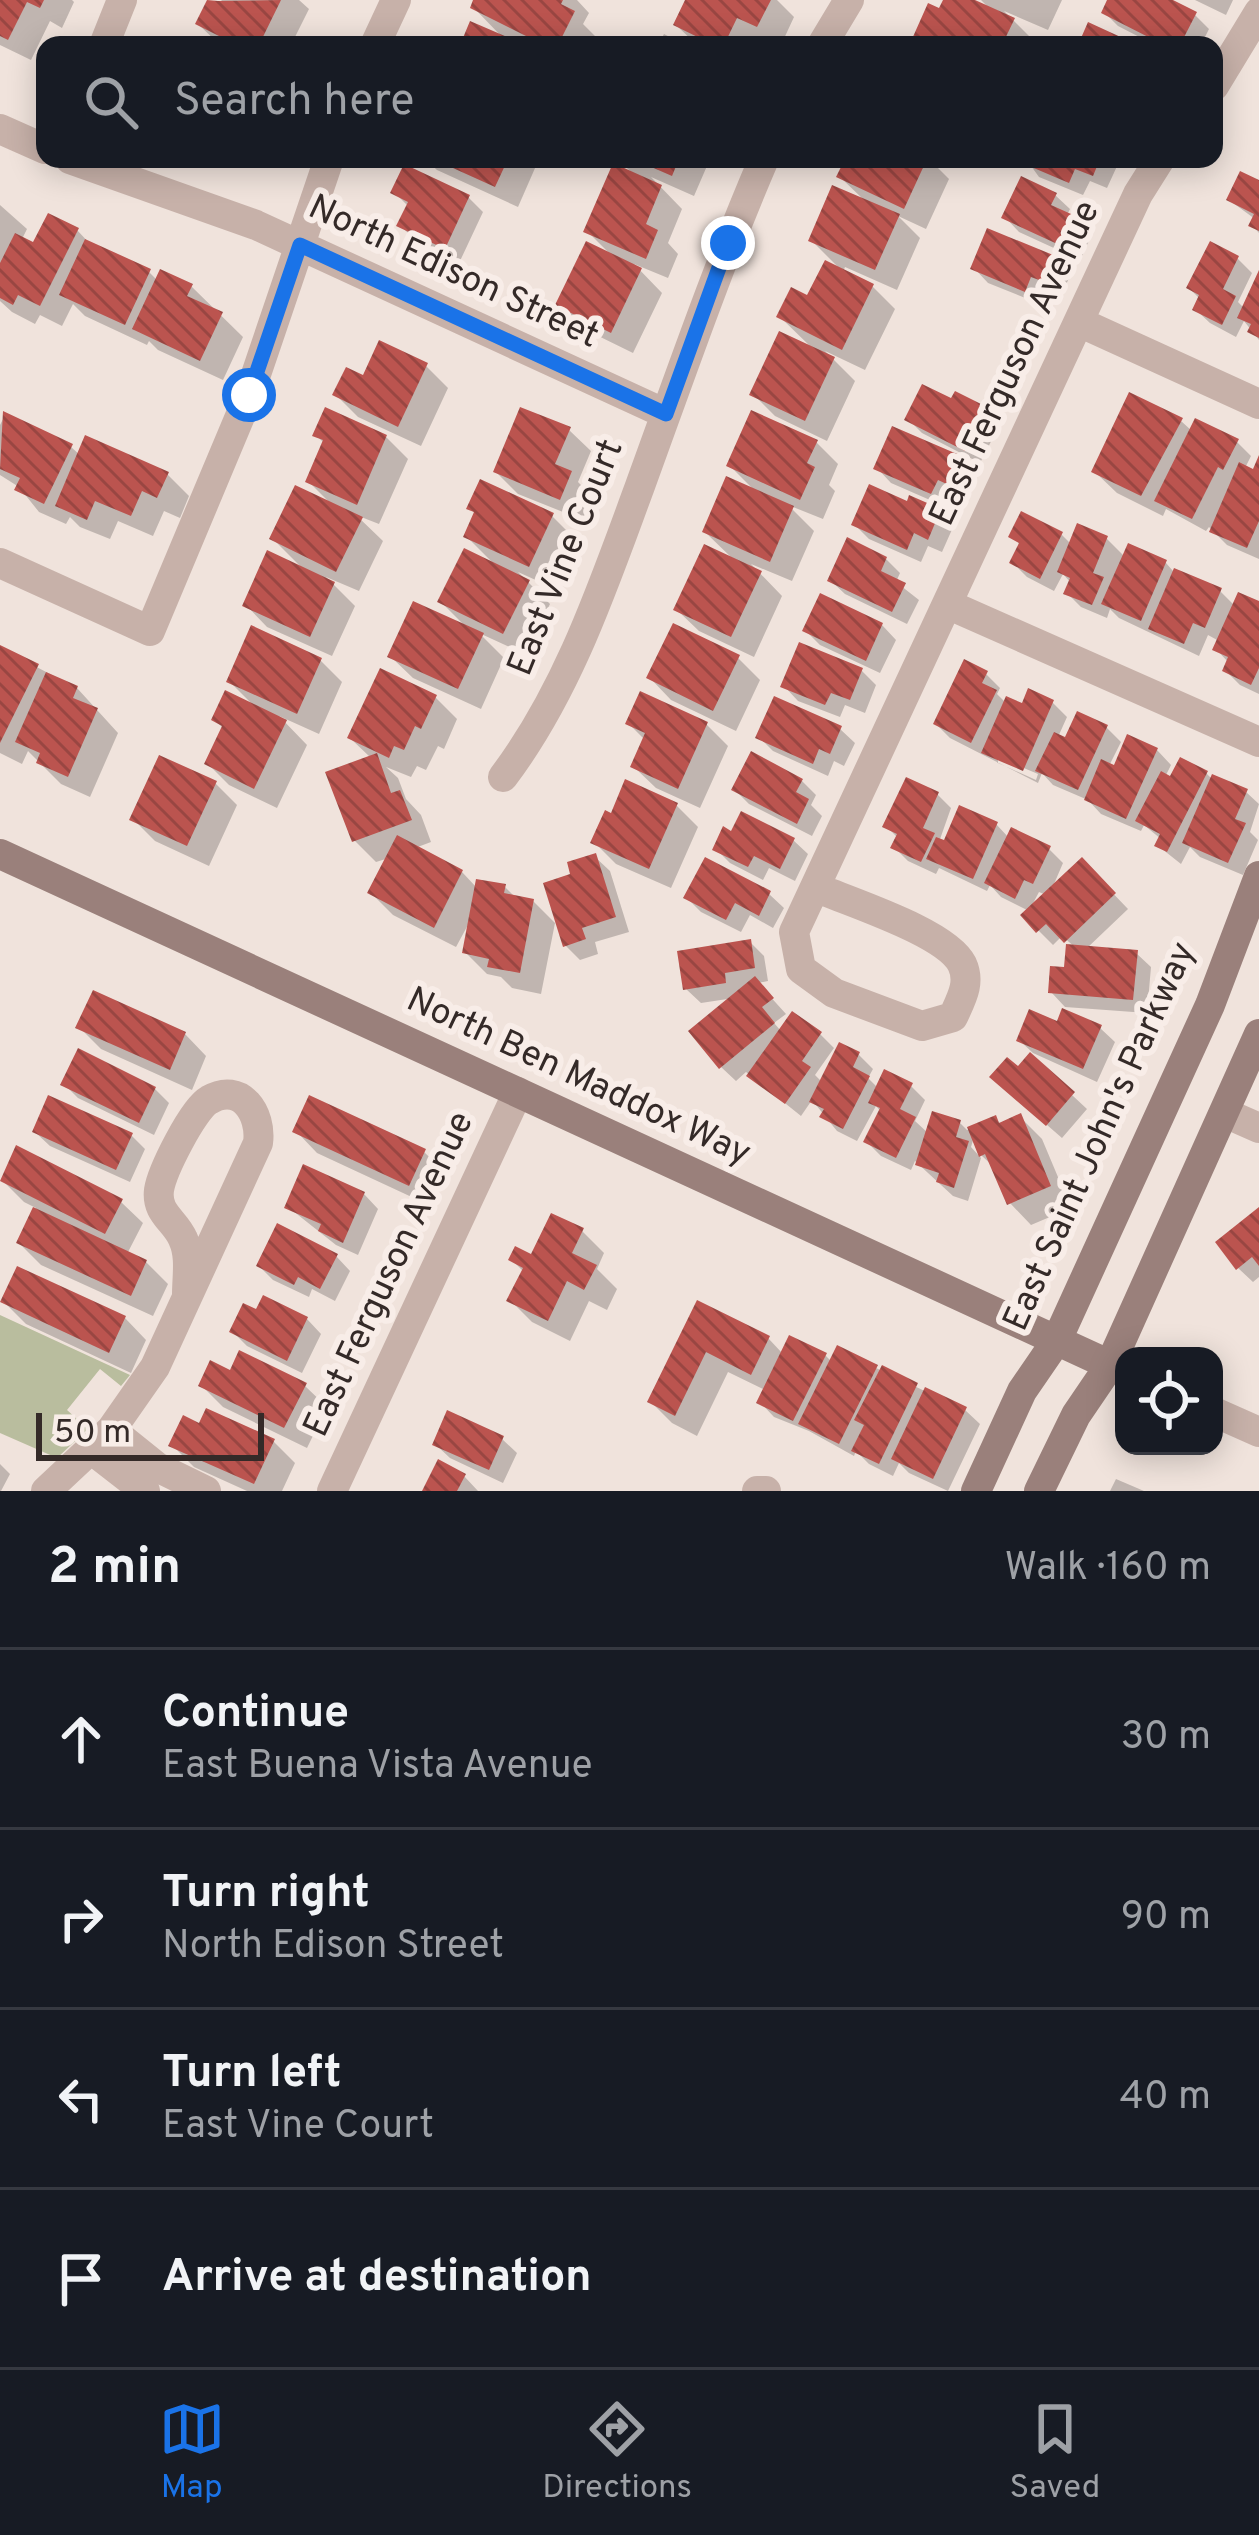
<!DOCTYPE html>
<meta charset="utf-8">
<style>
body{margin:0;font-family:Overpass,sans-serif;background:#242831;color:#f1f3f6}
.controls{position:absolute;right:36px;bottom:36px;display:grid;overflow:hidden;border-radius:24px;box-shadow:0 6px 30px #0003}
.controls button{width:108px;height:108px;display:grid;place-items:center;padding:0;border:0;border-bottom:3px solid #363941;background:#171b24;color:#f1f3f6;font:60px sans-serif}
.scale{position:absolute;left:36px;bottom:30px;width:228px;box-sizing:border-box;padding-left:12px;border:6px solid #342a28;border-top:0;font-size:33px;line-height:42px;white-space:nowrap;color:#342a28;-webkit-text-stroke:9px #f8ede8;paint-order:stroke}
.stop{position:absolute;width:36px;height:36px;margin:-27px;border:9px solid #1a73e8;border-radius:50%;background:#fff}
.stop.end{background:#1a73e8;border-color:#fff;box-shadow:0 3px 12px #0008}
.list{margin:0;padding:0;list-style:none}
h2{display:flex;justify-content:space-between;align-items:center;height:156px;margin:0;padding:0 48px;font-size:51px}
h2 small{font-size:39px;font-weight:400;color:#9ea1a6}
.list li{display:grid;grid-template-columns:78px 1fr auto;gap:36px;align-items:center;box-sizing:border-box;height:180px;padding:0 48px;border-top:3px solid #363941}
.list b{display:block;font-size:45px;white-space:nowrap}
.list p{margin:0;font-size:39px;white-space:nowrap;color:#9ea1a6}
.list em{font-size:39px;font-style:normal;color:#9ea1a6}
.icon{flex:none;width:66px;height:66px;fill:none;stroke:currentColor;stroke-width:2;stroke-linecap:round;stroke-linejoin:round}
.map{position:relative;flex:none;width:1259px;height:1491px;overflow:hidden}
.search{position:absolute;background:#171b24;box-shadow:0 6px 30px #0003;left:36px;right:36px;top:36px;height:132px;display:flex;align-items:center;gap:30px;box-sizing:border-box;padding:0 42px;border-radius:24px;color:#9ea1a6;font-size:45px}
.sheet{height:876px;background:#171b24}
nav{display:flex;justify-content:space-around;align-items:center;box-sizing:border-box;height:168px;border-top:3px solid #363941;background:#171b24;font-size:33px;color:#9ea1a6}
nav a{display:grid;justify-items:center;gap:6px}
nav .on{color:#1a73e8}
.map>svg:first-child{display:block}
.green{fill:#b9bd9e}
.shadow{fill:#0003;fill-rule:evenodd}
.building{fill:url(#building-back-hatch)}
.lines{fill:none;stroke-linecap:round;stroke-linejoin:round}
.minor{stroke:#c7b1a9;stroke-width:30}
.tertiary{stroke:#c7b1a9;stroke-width:30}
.secondary{stroke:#9a807b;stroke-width:30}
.route{stroke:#1a73e8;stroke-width:15}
.labels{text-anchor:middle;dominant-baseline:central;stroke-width:12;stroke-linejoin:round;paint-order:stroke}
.street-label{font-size:36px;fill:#342a28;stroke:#f8ede8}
</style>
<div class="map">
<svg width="1259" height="1491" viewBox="0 0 1259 1491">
<defs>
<pattern id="building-back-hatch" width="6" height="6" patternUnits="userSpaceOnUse" patternTransform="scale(3)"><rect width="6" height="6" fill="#bb544f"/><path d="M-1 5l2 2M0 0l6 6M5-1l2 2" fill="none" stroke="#994642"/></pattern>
</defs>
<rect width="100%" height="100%" fill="#f0e3dc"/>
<path class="green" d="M0,1315L130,1375L121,1386L100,1369L67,1410L88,1429L57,1458L0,1433Z"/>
<path class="shadow" d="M0,0H72L74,2L62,28L50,21L31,60L0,45Z
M222,0H299L309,9L291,45H220L198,24Z
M477,0H577L589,13L583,24L595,36L590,45H463L504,39L473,7Z
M688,0H777L794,17L781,45L760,37L756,45H697L676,25Z
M946,0H968L991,10L981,0H1062L1048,30L1004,11L1035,42L1033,45H922L915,38L941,12Z
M1110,0H1166L1195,15L1209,29L1201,45H1155L1118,26L1104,12Z
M1195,0H1233L1226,15Z
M664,34L685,45H658Z
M425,159H539L518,207L437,170Z
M618,159H710L694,196L651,177L682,209L668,243L678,254L668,278L634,264L662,293L633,353L580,327L559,305L611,255L587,231L635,176Z
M848,159H929L949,179L926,229L898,216L920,238L897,290L845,267L843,272L873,287L895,309L865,370L825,351L855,381L827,441L775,416L753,394L812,348L780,317L809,299L841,270L811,240L865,201L840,177Z
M1026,159H1113L1118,164L1107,188L1090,181L1083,195L1039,177Z
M1259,183V233L1252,225L1255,219L1229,200Z
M394,192L469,198L483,212L460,261L414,239L400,225L409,207Z
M1055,195L1070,209L1067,215L1092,234L1080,260L1019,232L1005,217Z
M0,205L27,229L22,239L35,246L77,230L91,245L149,272L158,281L191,286L243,337L223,380L158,350L149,341L147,345L85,316L73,304L62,326L40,315L35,324L12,312L0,301Z
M1211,245L1238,259L1252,273L1238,302L1244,308L1259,277V340L1244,321L1236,337L1210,323L1195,309L1200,299L1189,288Z
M1056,260L1071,274L1061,295L1046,289L1040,304L988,283L974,268Z
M426,366L448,388L421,446L358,417L336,395L364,379Z
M952,402L986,410L1000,424L980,463L922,433L908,419Z
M5,415L71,447L80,455L167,474L189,496L180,518L164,511L153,536L118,521L110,539L80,527L70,517L66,524L39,512L19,487L0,475V425Z
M1181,421L1192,431L1237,442L1251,456L1245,468L1254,473L1259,462V559L1227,545L1209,527L1206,531L1166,509L1163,516L1117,493L1095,472Z
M569,430L591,451L578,482L592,496L583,520L518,494L496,472Z
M316,435L386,437L408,459L379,524L356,515L383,541L359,591L326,577L355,606L332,656L267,627L246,605L303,569L273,539L332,505L308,481L325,444Z
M816,442L838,464L829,485L835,491L823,519L788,505L814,531L792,581L751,564L782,596L754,657L699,631L677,610L735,561L705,532L757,493L730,466Z
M962,460L976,474L966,498L952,492L946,507L891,483L877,468Z
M909,505L939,511L954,525L942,552L928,546L921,562L869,539L855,525Z
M470,508L552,516L574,538L551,587L518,572L550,604L525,654L479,633L504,658L481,709L413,678L391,657L467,628L441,602L496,566L466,536L476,515Z
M1061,534L1071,544L1106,538L1125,557L1166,563L1173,571L1220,591L1235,606L1259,604V694L1240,685L1226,671L1229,663L1216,649L1219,641L1208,635L1199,656L1119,618L1110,609L1107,618L1081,607L1067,593L1071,583L1063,574L1054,591L1027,577L1013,563L1021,546L1012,536Z
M886,559L900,573L896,582L919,600L907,624L845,594L830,580Z
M882,625L896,640L880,673L820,645L806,631Z
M0,648L77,688L118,733L90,797L61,784L28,751L22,764L0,753Z
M738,658L760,680L736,731L671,700L650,678Z
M320,660L342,682L319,734L279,716L307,745L277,808L229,785L207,763L224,729L214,719L255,707L229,681Z
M862,671L876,685L865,713L845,705L840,717L798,701L784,686Z
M986,674L1000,688L997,694L1006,703L1023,707L1052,702L1067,717L1058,737L1067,741L1106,727L1121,742L1109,766L1115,768L1157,750L1171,765L1165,777L1206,773L1213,780L1246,792L1259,804L1250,832L1258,840L1243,875L1200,857L1190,847L1181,864L1157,845L1161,839L1144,825L1141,831L1101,814L1088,800L1053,785L1042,773L1038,783L950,738L936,724ZM998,757L1038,774L1036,780L998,763Z
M435,697L457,719L444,749L438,746L426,770L417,766L411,777L386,767L398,778L406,799L421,815L431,842L415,848L462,872L477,888L505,887L516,898L533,901L555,923L541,994L512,988L501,977L487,974L465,952L469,923L456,947L393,915L371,893L389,858L376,862L354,840L371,758L350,738Z
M629,724H706L728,746L700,808L656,788L634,767L646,741Z
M840,729L855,743L844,766L834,761L828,776L773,751L759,737Z
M802,781L816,795L811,805L822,816L812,836L749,804L734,789Z
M215,783L237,805L209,866L155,841L133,819Z
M937,794L951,808L939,842L996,824L1009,838L1049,849L1063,863L1051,891L1082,861L1128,909L1086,949L1136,953L1151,967L1147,1013L1065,1007L1051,992L1076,948L1062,936L1053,945L1024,916L1029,911L1001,897L990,885L987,891L939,868L936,874L908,861L894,847L898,838L886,826ZM1039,892L1046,895L1030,909Z
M676,805L698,827L671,888L616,864L594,842Z
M793,840L808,854L795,881L769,868L763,880L730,863L716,849Z
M595,857L610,871L629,932L595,942L598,954L580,960L565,945Z
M769,894L784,908L773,928L750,915L741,932L701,912L687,898Z
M750,942L764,956L768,981L758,983L786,1014L774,1023L781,1031L820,1034L834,1048L815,1075L822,1082L859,1055L873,1069L868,1078L878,1088L911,1086L925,1100L915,1121L928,1133L959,1122L967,1130L995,1118L1002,1125L1020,1117L1042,1139L1071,1208L1031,1225L1010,1203L995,1168L982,1156L974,1137L971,1147L981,1158L968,1201L953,1196L915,1161L911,1170L881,1156L867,1142L881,1112L876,1106L857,1141L837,1131L812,1100L801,1116L746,1072L736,1081L721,1067L734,998L701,1003L686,989Z
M1059,1025L1100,1028L1115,1042L1097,1082L1033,1053L1019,1040Z
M79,1027L185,1034L206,1056L192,1090L101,1049Z
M1030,1056L1087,1109L1062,1138L1008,1091Z
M64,1084L155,1089L169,1103L154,1135L78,1098Z
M296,1131L424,1152L446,1173L431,1206L317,1153Z
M35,1132L131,1135L145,1149L130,1182L50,1146Z
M2,1180L121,1202L143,1223L127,1254L146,1262L168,1284L153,1316L41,1265L19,1243L36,1208L24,1202Z
M364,1194L378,1209L358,1255L336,1245L288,1207Z
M1259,1211V1277L1253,1282L1238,1268Z
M582,1231L604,1253L597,1269L617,1289L607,1310L589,1301L570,1341L532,1322L510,1300L524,1272L512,1260L533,1258Z
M336,1256L350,1271L335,1301L312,1289L309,1297L273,1280L259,1266Z
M4,1302L125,1318L146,1340L131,1373L26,1324Z
M698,1304L768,1338L783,1354L825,1355L832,1362L876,1368L965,1410L980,1424L948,1491L909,1473L899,1463L893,1476L869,1464L856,1451L854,1456L809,1431L774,1417L760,1402L765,1390L728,1372L697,1436L672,1423L650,1401Z
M307,1319L321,1334L302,1373L247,1346L232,1331Z
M231,1374L305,1386L327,1407L307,1448L223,1407L201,1385Z
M201,1427L273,1441L295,1463L282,1491H247L194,1467L172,1445Z
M502,1439L517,1453L503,1483L450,1458L435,1444Z
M0,1464L10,1474L1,1491H0Z
M464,1476L478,1491H425Z
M1116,1479L1144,1491H1110Z"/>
<path class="building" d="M0,0H44L40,8L27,2L8,40L0,36Z
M207,0L218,1L281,0L259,45H237L195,24Z
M473,0H563L561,4L575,11L558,45H544L470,8Z
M685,0H771L757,27L737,18L724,45H714L673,25Z
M943,0H975L1015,18L1002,45H925L912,39L928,3L939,8Z
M1107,0H1173L1197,12L1180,45H1164L1101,13Z
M470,21L526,45H460Z
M1088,22L1138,45H1078Z
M433,159H508L495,187Z
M633,159H679L672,176Z
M845,159H927L904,209L836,177Z
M1023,159H1100L1093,176L1075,169L1069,183L1022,163Z
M613,163L662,185L646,224L658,230L646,259L583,232Z
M404,164L470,195L445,249L396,226L408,202L390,193Z
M1240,171L1259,180V231L1248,226L1254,214L1226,200Z
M1021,176L1057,193L1051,205L1080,218L1066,248L1001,218Z
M832,185L900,214L875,270L808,241Z
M48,213L79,228L40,306L18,295L13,305L0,298V263L15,233L33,242Z
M987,228L1058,257L1047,283L1031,277L1025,292L970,269Z
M85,239L151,269L125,325L59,295Z
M586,241L642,268L611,333L555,305Z
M1210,241L1239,256L1223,289L1236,296L1222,325L1192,310L1199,295L1186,288Z
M825,260L874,284L842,350L776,317L791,287L807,295Z
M160,269L193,284L187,296L223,312L200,361L132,329Z
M1259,270V338L1247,332L1251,324L1237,318Z
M779,331L835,357L805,421L749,395Z
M379,340L428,363L398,427L332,395L346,367L363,375Z
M922,384L951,398L955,391L987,407L965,451L904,420Z
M1129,392L1183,418L1141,496L1091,472Z
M325,407L387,435L357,505L305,482L323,440L312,436Z
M520,407L571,427L555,464L572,471L560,500L493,472Z
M751,410L818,440L807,463L815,467L800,500L726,466Z
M3,411L73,444L44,504L14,490L20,478L0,469Z
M1195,418L1239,439L1223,470L1218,467L1192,519L1154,501Z
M892,426L964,457L951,486L938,480L931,494L873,469Z
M85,435L169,472L157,498L142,491L131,516L95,501L87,520L55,506Z
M1259,455V521L1247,548L1209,532L1239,462L1253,469Z
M726,476L794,506L770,562L702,532Z
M480,479L554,513L529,567L463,537L474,512L466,509Z
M869,484L907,501L909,495L941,509L928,540L914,533L907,550L851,525Z
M295,485L363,517L336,572L269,539Z
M1021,511L1063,532L1040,579L1009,563L1019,543L1008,537Z
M1077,523L1108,536L1093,573L1104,577L1092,605L1063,594L1070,578L1057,572Z
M847,537L887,557L881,571L906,583L892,612L827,581Z
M1128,543L1167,560L1141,621L1101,604Z
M704,544L762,571L731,637L673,610Z
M464,548L530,580L503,634L437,602Z
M267,550L335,582L310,637L242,606Z
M1174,568L1222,588L1205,628L1193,623L1184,644L1148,629Z
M1238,592L1259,601V668L1251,685L1222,671L1228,657L1212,650Z
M820,593L883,623L866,661L802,631Z
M413,601L484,633L458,689L387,657Z
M673,623L740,655L713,711L646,678Z
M251,625L322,658L297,714L226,682Z
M799,642L863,668L850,700L831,693L825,705L780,687Z
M0,645L39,664L0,743Z
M964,659L988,671L982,683L997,690L971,743L933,724Z
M380,668L437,695L421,729L415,726L404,750L394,746L389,758L347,738Z
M46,672L78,686L73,698L98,708L68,777L36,763L40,753L15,742Z
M1028,688L1054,700L1023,771L981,753L1006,696L1022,703Z
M225,690L287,720L254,789L204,764L222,726L211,720Z
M640,691L708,722L678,789L630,767L645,733L625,724Z
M774,696L842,726L830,754L819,749L813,764L755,738Z
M1077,711L1108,725L1078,790L1035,771L1054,732L1065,737Z
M1127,734L1158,748L1126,819L1084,800L1101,759L1114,765Z
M751,751L803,779L796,792L809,799L797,824L731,790Z
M377,753L391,793L400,790L412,820L352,842L325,772Z
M159,755L217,781L187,846L129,820Z
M1180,757L1208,771L1167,852L1154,846L1160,834L1135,821L1161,771L1170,776Z
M1212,774L1248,789L1235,819L1246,823L1228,863L1182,843Z
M906,777L939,792L923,828L935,833L921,862L890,848L897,834L882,827Z
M625,779L678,803L649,869L590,843L605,810L611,813Z
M959,805L998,822L973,879L926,859L936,837L944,840Z
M741,811L795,838L780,869L754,856L748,867L712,850L723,826L731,831Z
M1011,827L1051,846L1033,884L1024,880L1015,899L984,883Z
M397,835L463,870L434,928L367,893Z
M596,853L616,917L582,928L586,939L563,947L543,883L570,874L567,862Z
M705,857L771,891L759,916L735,903L726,920L683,898Z
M1082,857L1116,893L1064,943L1046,924L1036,933L1020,915Z
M476,879L506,884L504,893L534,899L520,973L487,967L489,959L462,953Z
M751,939L755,968L725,973L726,983L683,990L677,951Z
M1066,944L1138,950L1133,1000L1048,993L1050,966L1064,967Z
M755,976L774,998L762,1007L775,1023L719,1069L688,1031Z
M93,990L186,1032L170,1070L75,1028Z
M1062,1008L1102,1025L1083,1069L1016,1041L1029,1009L1057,1021Z
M792,1011L822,1032L802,1061L811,1067L785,1104L746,1076Z
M839,1042L860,1052L853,1067L870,1076L843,1129L819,1117L824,1109L809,1102Z
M78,1048L156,1087L139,1123L60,1085Z
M1030,1052L1075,1092L1046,1126L989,1077L1007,1057L1018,1066Z
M884,1069L913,1083L900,1109L916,1117L896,1158L863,1142L880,1108L868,1103Z
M48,1095L133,1133L116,1170L32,1132Z
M309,1095L426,1149L409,1186L292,1132Z
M932,1111L961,1120L956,1137L969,1141L954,1188L936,1182L939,1173L915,1165Z
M1021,1113L1051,1186L1007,1205L985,1154L979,1157L967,1127L996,1115L999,1123Z
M16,1145L123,1199L105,1234L0,1181Z
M303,1164L365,1192L343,1243L318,1231L321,1224L284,1208Z
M33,1207L147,1260L131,1296L16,1243Z
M1259,1207V1266L1252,1257L1236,1270L1215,1242Z
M551,1213L584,1228L572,1253L597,1265L584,1290L567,1281L548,1321L506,1301L523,1268L508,1260L515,1246L531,1254Z
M277,1223L338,1254L320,1289L298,1277L294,1285L256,1266Z
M17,1266L126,1316L109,1353L0,1302Z
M263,1295L308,1317L287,1361L229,1332L243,1303L256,1309Z
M697,1300L770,1336L751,1375L706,1352L675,1416L647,1402Z
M789,1335L827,1353L793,1421L756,1403Z
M837,1345L878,1365L839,1444L798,1424Z
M239,1350L307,1383L284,1428L198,1386L210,1360L230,1370Z
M882,1365L918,1383L879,1464L851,1451L864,1425L854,1420Z
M925,1387L967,1407L933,1479L891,1459Z
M206,1408L275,1439L254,1484L168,1446L183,1415L199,1423Z
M447,1410L504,1436L489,1470L432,1445Z
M438,1459L466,1474L457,1491H422Z"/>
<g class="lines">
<path class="minor" d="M104,45L122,0
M375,45L396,0
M822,45L849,0
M1214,86L1259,12
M0,129L45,149
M70,159L256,225L666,414
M1079,322L1259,404
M0,563L150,631L249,395L329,159
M947,604L1259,742
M503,777C568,691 603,586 640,486C680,376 718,266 764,159
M815,887C849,902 946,932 962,964C971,983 961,999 953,1017L922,1026L834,993L801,969L794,932L1138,194L1160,159
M1225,1113L1259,1128
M111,1430L157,1467L206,1491
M92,1450L145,1491
M46,1491L111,1430L155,1367L258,1143C262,1114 241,1081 209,1100C193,1109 162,1171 159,1190C156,1214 175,1220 183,1239C191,1256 187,1276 187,1295
M332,1491L518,1092
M757,1491H766"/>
<path class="tertiary" d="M1214,1412L1259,1432"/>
<path class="secondary" d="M0,854L1110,1365
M976,1491L1022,1391L1057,1340L1210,1005L1259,876
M1039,1491L1076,1415L1110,1365L1259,1034"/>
</g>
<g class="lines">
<path class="route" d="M249,395L300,245L666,414L728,243"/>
</g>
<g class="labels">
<g class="street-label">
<text transform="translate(453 273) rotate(25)">North Edison Street</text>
<text transform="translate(1016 364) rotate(-65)">East Ferguson Avenue</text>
<text transform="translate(567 558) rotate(-68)">East Vine Court</text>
<text transform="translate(578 1078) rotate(25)">North Ben Maddox Way</text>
<text transform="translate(1101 1137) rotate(-66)">East Saint John's Parkway</text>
<text transform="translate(390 1275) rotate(-65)">East Ferguson Avenue</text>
</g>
</g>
</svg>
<div class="controls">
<button><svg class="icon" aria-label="locate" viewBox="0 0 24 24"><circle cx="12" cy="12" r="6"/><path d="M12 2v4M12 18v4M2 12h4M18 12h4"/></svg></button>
</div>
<div class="scale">50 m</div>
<div class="stop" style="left:249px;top:395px"></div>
<div class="stop end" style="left:728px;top:243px"></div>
<div class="search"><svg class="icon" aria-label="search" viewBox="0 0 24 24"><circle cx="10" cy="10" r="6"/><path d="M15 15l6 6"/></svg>Search here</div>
</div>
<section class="sheet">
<h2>2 min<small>Walk · 160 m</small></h2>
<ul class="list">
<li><svg class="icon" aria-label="ahead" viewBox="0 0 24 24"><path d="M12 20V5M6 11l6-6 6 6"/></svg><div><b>Continue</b><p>East Buena Vista Avenue</p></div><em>30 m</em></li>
<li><svg class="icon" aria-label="right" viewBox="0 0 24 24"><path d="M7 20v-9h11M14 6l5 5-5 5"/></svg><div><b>Turn right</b><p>North Edison Street</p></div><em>90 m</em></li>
<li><svg class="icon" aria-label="left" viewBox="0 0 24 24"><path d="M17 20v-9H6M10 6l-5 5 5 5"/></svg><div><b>Turn left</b><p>East Vine Court</p></div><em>40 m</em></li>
<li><svg class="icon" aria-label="arrive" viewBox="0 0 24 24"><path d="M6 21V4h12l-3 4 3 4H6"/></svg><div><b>Arrive at destination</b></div></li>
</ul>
</section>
<nav>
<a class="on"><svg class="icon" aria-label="map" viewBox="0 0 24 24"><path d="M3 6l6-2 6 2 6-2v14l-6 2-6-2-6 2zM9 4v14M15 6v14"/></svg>Map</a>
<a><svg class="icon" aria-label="directions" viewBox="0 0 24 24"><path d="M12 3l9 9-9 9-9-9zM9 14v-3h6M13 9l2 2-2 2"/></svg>Directions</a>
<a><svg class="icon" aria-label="saved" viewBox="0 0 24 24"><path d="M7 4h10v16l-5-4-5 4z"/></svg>Saved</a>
</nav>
